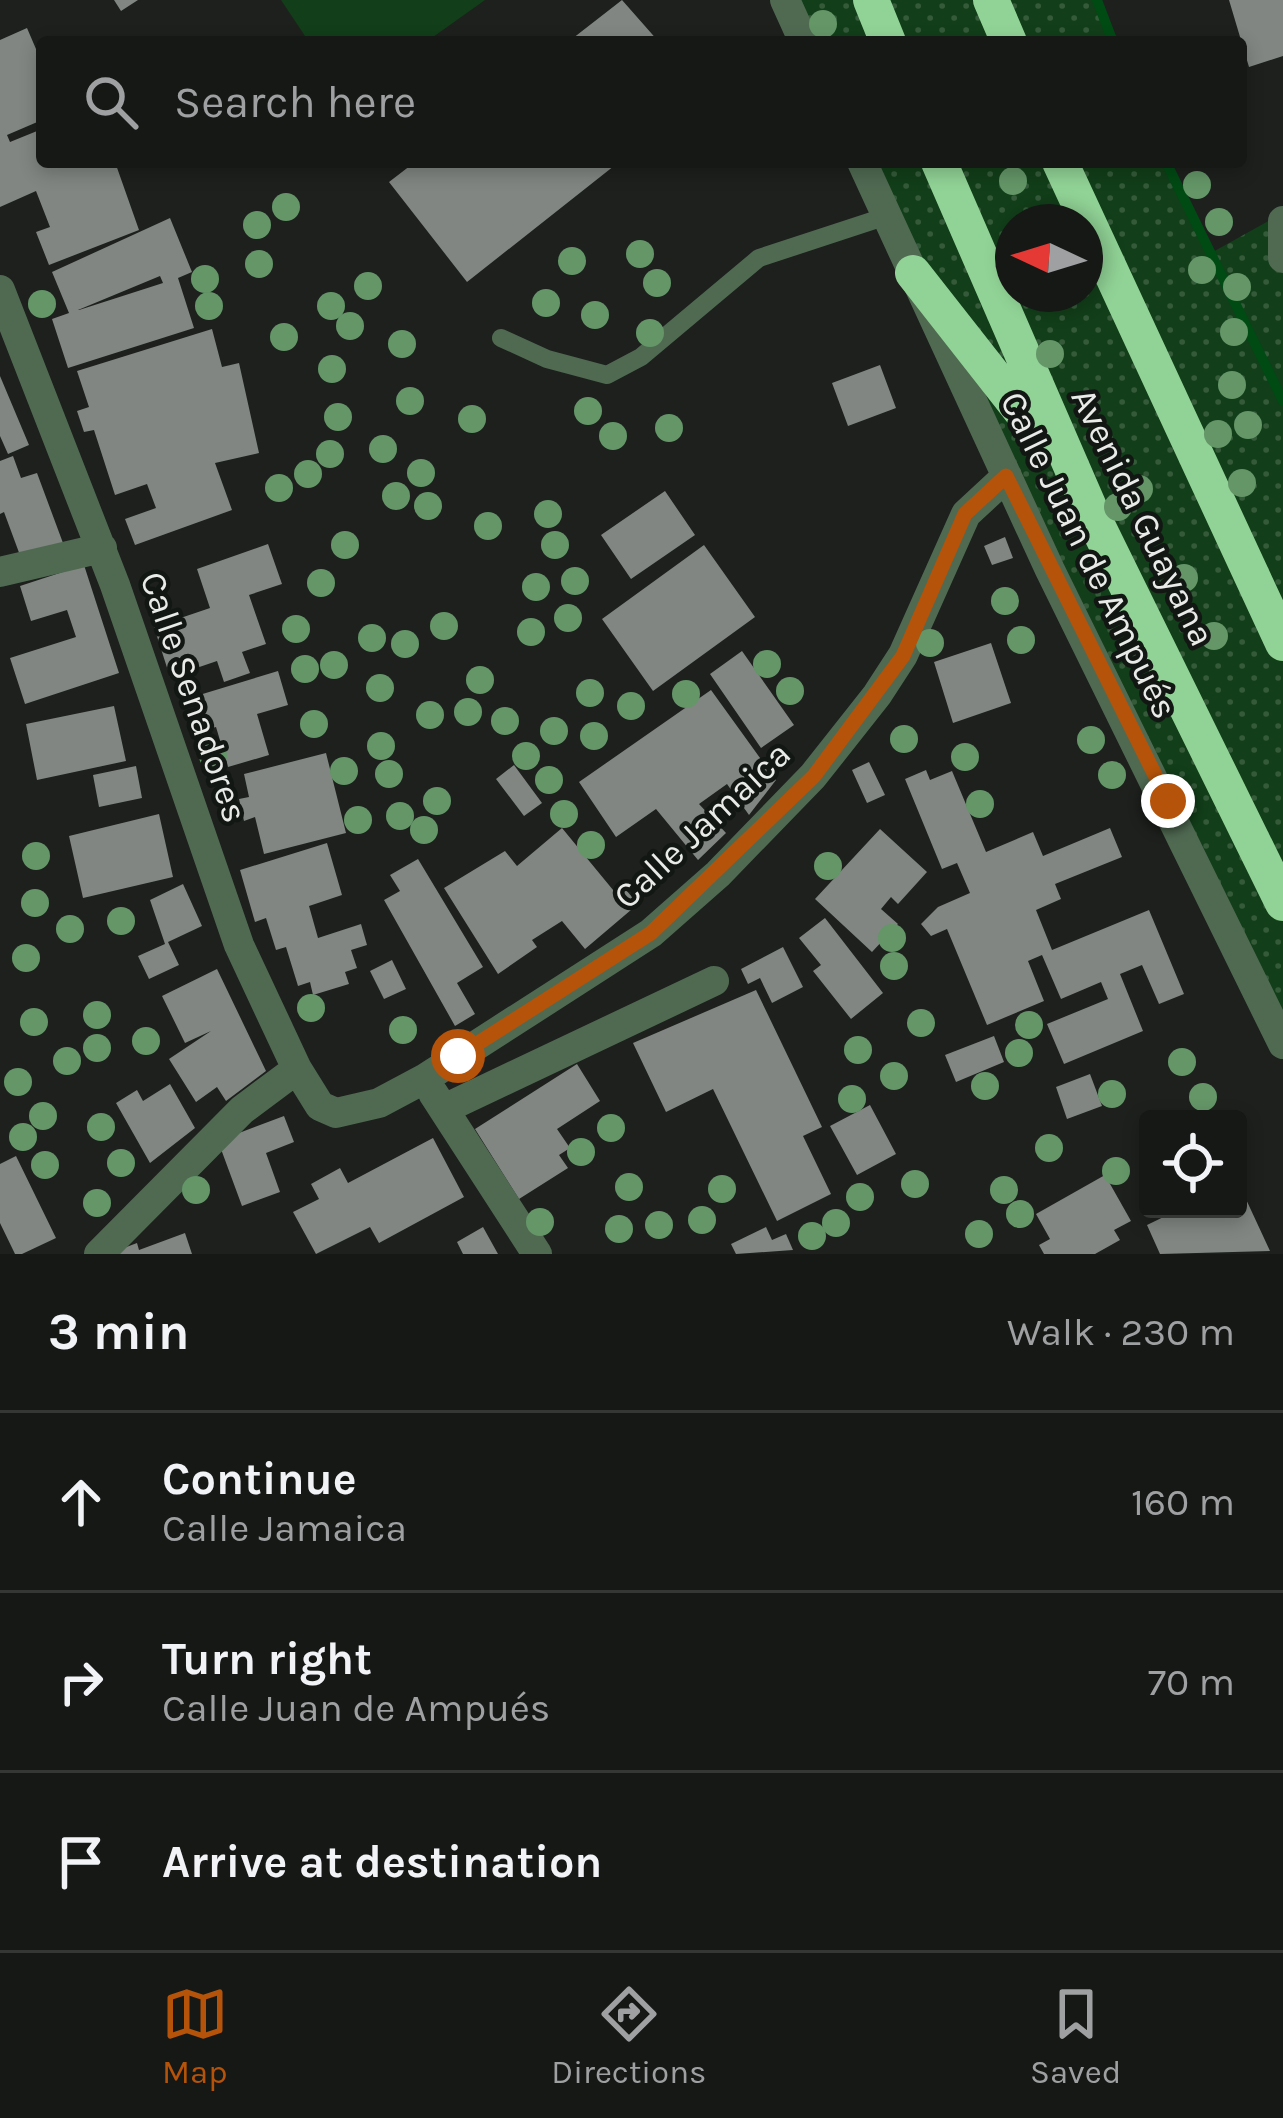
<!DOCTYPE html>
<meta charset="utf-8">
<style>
body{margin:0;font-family:Karla,sans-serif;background:#1f211f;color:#f1f3f6}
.controls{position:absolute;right:36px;bottom:36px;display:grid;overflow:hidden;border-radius:12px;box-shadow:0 6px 18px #0003}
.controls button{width:108px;height:108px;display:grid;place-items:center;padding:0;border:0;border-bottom:3px solid #353735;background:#161816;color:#f1f3f6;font:60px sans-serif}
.compass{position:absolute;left:995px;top:204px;width:108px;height:108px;border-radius:50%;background:#161816;box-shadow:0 6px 18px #0003;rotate:274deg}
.stop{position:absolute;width:36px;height:36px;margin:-27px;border:9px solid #b45309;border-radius:50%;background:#fff}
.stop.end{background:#b45309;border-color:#fff;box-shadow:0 3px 12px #0008}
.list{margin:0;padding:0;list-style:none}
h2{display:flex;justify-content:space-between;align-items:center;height:156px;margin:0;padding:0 48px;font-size:51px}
h2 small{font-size:39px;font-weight:400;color:#9ea0a1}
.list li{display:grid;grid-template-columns:78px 1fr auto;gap:36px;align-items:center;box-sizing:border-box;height:180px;padding:0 48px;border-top:3px solid #353735}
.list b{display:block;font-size:45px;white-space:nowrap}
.list p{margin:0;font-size:39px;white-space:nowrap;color:#9ea0a1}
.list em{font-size:39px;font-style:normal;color:#9ea0a1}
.icon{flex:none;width:66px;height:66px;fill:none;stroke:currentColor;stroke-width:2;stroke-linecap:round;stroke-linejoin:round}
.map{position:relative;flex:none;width:1283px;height:1254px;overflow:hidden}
.search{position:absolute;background:#161816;box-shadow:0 6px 18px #0003;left:36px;right:36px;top:36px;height:132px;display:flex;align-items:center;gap:30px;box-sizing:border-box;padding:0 42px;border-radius:12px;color:#9ea0a1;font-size:45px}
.sheet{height:696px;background:#161816}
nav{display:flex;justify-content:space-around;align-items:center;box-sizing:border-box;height:168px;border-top:3px solid #353735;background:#161816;font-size:33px;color:#9ea0a1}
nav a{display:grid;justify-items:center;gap:6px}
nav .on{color:#b45309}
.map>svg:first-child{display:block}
.green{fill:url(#green-dots);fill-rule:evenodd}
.pitch{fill:#123e19}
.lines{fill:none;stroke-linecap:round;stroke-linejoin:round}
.stream{stroke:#004a14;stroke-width:10}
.building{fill:#818682;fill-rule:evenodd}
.lane{stroke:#506a52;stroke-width:18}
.street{stroke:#506a52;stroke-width:30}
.highway{stroke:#91d396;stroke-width:36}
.tree{fill:#649668}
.route{stroke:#b45309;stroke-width:15}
.labels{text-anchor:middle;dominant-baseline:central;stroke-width:9;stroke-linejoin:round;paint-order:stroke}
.street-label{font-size:36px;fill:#e8ebe8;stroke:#131714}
</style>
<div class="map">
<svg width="1283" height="1254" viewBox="0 0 1283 1254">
<defs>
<pattern id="green-dots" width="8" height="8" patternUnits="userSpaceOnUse" patternTransform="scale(3)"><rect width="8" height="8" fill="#123e19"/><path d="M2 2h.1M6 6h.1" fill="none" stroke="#345a3a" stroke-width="1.8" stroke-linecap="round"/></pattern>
</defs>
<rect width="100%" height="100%" fill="#1d201d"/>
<path class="green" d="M785,0H1097L1113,42H804Z
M862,162H1166L1211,253L1283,213V1044ZM1013,222H1085V294H1013Z"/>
<path class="pitch" d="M281,0H485L426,42H309Z"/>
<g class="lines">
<path class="stream" d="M1097,0L1113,42
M1166,162L1283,401"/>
</g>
<path class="building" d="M114,0H138L121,11Z
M622,0L659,42H568Z
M1229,0H1283V56L1249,67Z
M27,28L42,63V120L7,135L10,142L42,129V162H115L139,230L49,265L36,232L50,227L36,191L0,207V40Z
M415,162H619L467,282L389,182Z
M170,218L192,272L178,278L194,328L68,368L52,319L69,313L52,272ZM160,276L163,283L79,310H78Z
M212,329L222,367L239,363L259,453L215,463L232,510L135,545L125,519L156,508L147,484L115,495L94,430L84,432L77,411L89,407L77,371Z
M880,365L896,408L848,426L832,383Z
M0,376L29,445L8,454L0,436Z
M13,456L21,478L37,473L63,543L21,558L4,512L0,514V461Z
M665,491L695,535L631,579L601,535Z
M1005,537L1013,558L992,565L984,546Z
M268,544L282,584L249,595L266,644L242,652L250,673L224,682L217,661L170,677L154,627L210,608L197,569Z
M704,545L755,617L653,691L602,619Z
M84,565L119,673L25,704L10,658L76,637L67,610L31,621L20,586Z
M991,643L1011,703L953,723L934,662Z
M742,651L794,725L761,748L710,674Z
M278,671L288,705L257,714L269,755L228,767L216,727L206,730L196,696Z
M711,690L776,780L749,815L727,784L699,804L726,833L698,860L656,809L616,837L579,782Z
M114,706L126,761L37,780L26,724Z
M326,753L346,833L264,854L255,817L244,821L239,799L249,797L244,774Z
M869,762L885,795L867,803L852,770Z
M514,765L542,803L524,816L496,779Z
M136,766L142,798L99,807L93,775Z
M926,770L930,780L952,771L986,852L1033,832L1043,856L1110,828L1122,857L1055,884L1061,899L1036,910L1052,950L1149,910L1184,994L1159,1004L1142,965L1120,974L1143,1031L1064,1064L1047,1024L1108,999L1101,982L1061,999L1042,955L1028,961L1044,1001L987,1025L947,929L931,936L921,924L938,907L970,893L957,863L942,869L905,779Z
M159,814L173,877L83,898L69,836Z
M562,828L618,896L626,890L638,904L585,949L562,921L532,940L537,947L498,974L444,888L505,851L517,866Z
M880,829L927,872L898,904L891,897L881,909L898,924L872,952L815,899Z
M327,843L342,895L309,906L318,938L361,924L367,945L351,950L357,968L345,972L349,984L313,995L310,982L298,986L286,947L276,950L266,918L255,922L240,870Z
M418,859L483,967L457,983L475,1014L455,1026L384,900L400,891L390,875Z
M183,884L202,926L168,942L179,965L149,979L138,956L165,944L150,900Z
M825,918L883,993L851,1019L813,971L821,965L799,938Z
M783,947L803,987L772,1003L760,978L748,984L741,969Z
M392,960L406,989L384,999L370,971Z
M217,969L266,1071L226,1101L217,1087L196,1102L169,1059L211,1031L185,1043L162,996Z
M756,990L822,1127L803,1136L831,1194L777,1221L713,1089L666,1112L633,1043Z
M994,1036L1004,1062L956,1082L945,1055Z
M577,1064L600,1101L557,1129L570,1148L559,1155L568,1168L519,1199L475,1129Z
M1090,1074L1102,1106L1067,1119L1056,1087Z
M170,1084L195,1128L150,1163L116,1103L137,1090L143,1101Z
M870,1105L896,1154L857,1175L830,1126Z
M284,1116L294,1142L266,1153L280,1192L242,1206L218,1141Z
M433,1138L464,1197L379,1243L370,1227L316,1254L293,1212L319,1199L311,1184L340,1168L348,1183Z
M16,1156L56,1238L22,1254H15L0,1223V1164Z
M1105,1175L1131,1221L1114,1230L1120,1240L1095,1254H1044L1039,1245L1050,1239L1036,1214Z
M1238,1182L1270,1251L1160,1254L1147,1225L1180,1209H1238Z
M483,1227L498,1254H463L457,1242Z
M766,1227L772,1240L786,1234L793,1250L736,1254L731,1244Z
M185,1233L192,1254H108L137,1243L139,1250Z"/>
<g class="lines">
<path class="lane" d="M501,338L547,359L607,375L641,357L759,258L887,216"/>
<path class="street" d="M785,0L804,42
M862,162L1050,570L1283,1044
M1283,221V258
M0,290L115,585L239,945L297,1069L320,1106L336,1113L379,1103L424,1079L651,933L718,874L813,776L877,695L903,655L966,514L1007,476
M0,572L102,548
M433,1093L537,1254
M444,1109L714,981
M99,1254L242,1110L297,1069"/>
<path class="highway" d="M871,0L888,42
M991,0L1009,42
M939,162L1095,521L1283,903
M1060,162L1283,643
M913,273L1044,440"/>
</g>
<g class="tree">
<circle cx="823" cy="24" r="14"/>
<circle cx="1013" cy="181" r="14"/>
<circle cx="1197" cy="185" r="14"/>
<circle cx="286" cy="207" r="14"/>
<circle cx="1219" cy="222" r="14"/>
<circle cx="257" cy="225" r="14"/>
<circle cx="640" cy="254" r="14"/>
<circle cx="572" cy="261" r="14"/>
<circle cx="259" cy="264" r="14"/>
<circle cx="1202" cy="270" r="14"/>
<circle cx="205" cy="279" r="14"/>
<circle cx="657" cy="283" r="14"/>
<circle cx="368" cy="286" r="14"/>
<circle cx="1237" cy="287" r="14"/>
<circle cx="546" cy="303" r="14"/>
<circle cx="42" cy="304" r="14"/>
<circle cx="209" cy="306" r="14"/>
<circle cx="331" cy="306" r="14"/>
<circle cx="595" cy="315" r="14"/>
<circle cx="350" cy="326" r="14"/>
<circle cx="1234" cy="332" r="14"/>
<circle cx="650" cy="333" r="14"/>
<circle cx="284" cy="337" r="14"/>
<circle cx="402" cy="344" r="14"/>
<circle cx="1050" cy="354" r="14"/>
<circle cx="332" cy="369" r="14"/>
<circle cx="1232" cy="385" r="14"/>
<circle cx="410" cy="401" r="14"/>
<circle cx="588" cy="411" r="14"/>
<circle cx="338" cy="417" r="14"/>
<circle cx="472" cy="419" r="14"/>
<circle cx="1248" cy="425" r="14"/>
<circle cx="669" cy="428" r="14"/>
<circle cx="1218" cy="434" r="14"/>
<circle cx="613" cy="436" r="14"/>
<circle cx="383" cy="449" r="14"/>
<circle cx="330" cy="454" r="14"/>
<circle cx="421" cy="473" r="14"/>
<circle cx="308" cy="474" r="14"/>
<circle cx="1242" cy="483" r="14"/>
<circle cx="279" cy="488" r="14"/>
<circle cx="1139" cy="489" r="14"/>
<circle cx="396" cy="496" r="14"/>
<circle cx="428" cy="506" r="14"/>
<circle cx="1118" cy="507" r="14"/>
<circle cx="548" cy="514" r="14"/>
<circle cx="488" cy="526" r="14"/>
<circle cx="345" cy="545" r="14"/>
<circle cx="555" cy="545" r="14"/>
<circle cx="1184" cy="578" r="14"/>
<circle cx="575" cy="581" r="14"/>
<circle cx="321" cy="583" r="14"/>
<circle cx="536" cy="587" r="14"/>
<circle cx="1005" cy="601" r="14"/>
<circle cx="568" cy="618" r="14"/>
<circle cx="444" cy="626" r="14"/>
<circle cx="296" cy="629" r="14"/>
<circle cx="531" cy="632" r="14"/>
<circle cx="1214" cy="636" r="14"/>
<circle cx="372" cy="638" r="14"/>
<circle cx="1021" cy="640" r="14"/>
<circle cx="930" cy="643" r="14"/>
<circle cx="405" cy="644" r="14"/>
<circle cx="767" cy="664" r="14"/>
<circle cx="334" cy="665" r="14"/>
<circle cx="305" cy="669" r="14"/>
<circle cx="480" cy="680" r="14"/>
<circle cx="380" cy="688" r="14"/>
<circle cx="790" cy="691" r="14"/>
<circle cx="590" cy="693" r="14"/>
<circle cx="686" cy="694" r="14"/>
<circle cx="631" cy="706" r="14"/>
<circle cx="468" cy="712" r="14"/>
<circle cx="430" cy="715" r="14"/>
<circle cx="505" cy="721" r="14"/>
<circle cx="314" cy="724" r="14"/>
<circle cx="554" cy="731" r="14"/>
<circle cx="594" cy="736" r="14"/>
<circle cx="904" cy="739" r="14"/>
<circle cx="1091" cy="740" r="14"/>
<circle cx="381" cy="746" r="14"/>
<circle cx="213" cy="756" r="14"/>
<circle cx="526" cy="756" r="14"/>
<circle cx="965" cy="757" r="14"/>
<circle cx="344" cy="771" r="14"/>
<circle cx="389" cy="774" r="14"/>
<circle cx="1112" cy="775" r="14"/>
<circle cx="549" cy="780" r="14"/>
<circle cx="437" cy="801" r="14"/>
<circle cx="980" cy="804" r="14"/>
<circle cx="564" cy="814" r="14"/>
<circle cx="400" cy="816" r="14"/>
<circle cx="358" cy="820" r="14"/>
<circle cx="424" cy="830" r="14"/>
<circle cx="591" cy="845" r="14"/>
<circle cx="36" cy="856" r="14"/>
<circle cx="828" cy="866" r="14"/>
<circle cx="35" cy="903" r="14"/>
<circle cx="121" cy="921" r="14"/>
<circle cx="70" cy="929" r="14"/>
<circle cx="892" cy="938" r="14"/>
<circle cx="26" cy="958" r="14"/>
<circle cx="894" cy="966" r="14"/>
<circle cx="311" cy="1008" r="14"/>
<circle cx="97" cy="1015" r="14"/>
<circle cx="34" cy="1022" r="14"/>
<circle cx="921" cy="1023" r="14"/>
<circle cx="1029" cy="1025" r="14"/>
<circle cx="403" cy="1030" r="14"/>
<circle cx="146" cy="1041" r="14"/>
<circle cx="97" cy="1048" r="14"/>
<circle cx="858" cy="1050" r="14"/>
<circle cx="1019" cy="1053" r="14"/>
<circle cx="67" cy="1061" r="14"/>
<circle cx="1182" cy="1062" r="14"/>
<circle cx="894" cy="1076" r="14"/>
<circle cx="18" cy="1082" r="14"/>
<circle cx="985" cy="1086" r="14"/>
<circle cx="1112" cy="1094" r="14"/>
<circle cx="1203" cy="1097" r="14"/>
<circle cx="852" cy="1099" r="14"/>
<circle cx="43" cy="1116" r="14"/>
<circle cx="101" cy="1127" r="14"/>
<circle cx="611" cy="1128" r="14"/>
<circle cx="23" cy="1137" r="14"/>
<circle cx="1049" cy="1148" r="14"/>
<circle cx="581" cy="1152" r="14"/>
<circle cx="121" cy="1163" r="14"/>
<circle cx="45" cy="1165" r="14"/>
<circle cx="1116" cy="1171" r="14"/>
<circle cx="915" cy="1184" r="14"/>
<circle cx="629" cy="1187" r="14"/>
<circle cx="722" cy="1189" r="14"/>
<circle cx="196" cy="1190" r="14"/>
<circle cx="1004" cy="1190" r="14"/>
<circle cx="860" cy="1197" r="14"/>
<circle cx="97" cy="1203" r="14"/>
<circle cx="1020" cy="1214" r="14"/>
<circle cx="702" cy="1220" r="14"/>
<circle cx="540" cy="1222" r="14"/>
<circle cx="836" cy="1223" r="14"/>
<circle cx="659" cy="1225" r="14"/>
<circle cx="619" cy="1229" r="14"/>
<circle cx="979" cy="1234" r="14"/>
<circle cx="812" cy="1236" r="14"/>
</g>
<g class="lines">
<path class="route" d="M458,1056L651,933L814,776L903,656L965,514L1006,476L1168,801"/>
</g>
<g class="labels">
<g class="street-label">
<text transform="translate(1143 517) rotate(64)">Avenida Guayana</text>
<text transform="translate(1089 555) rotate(64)">Calle Juan de Ampués</text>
<text transform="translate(194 697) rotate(71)">Calle Senadores</text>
<text transform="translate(702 825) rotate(-43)">Calle Jamaica</text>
</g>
</g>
</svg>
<div class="controls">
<button><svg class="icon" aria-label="locate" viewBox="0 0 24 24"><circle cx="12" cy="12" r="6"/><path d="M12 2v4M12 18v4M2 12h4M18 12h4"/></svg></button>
</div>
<svg class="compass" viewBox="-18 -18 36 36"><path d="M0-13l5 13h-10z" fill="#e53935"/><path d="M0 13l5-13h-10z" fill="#9ea0a1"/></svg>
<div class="stop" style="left:458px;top:1056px"></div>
<div class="stop end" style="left:1168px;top:801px"></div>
<div class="search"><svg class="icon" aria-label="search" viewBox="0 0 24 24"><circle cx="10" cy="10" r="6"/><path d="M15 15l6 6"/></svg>Search here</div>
</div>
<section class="sheet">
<h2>3 min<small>Walk · 230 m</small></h2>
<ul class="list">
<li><svg class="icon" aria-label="ahead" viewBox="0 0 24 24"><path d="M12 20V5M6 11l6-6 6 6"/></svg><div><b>Continue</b><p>Calle Jamaica</p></div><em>160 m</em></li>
<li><svg class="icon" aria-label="right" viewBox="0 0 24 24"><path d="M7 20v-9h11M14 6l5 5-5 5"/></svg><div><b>Turn right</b><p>Calle Juan de Ampués</p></div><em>70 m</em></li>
<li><svg class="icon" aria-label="arrive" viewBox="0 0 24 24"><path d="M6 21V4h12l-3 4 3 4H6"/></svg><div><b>Arrive at destination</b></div></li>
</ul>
</section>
<nav>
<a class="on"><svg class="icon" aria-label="map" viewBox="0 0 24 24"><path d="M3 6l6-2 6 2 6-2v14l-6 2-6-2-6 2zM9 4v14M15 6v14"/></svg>Map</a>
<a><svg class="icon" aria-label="directions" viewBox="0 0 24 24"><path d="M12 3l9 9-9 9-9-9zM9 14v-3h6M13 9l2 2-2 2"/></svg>Directions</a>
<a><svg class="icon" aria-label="saved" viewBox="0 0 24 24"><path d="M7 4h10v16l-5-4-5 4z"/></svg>Saved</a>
</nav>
